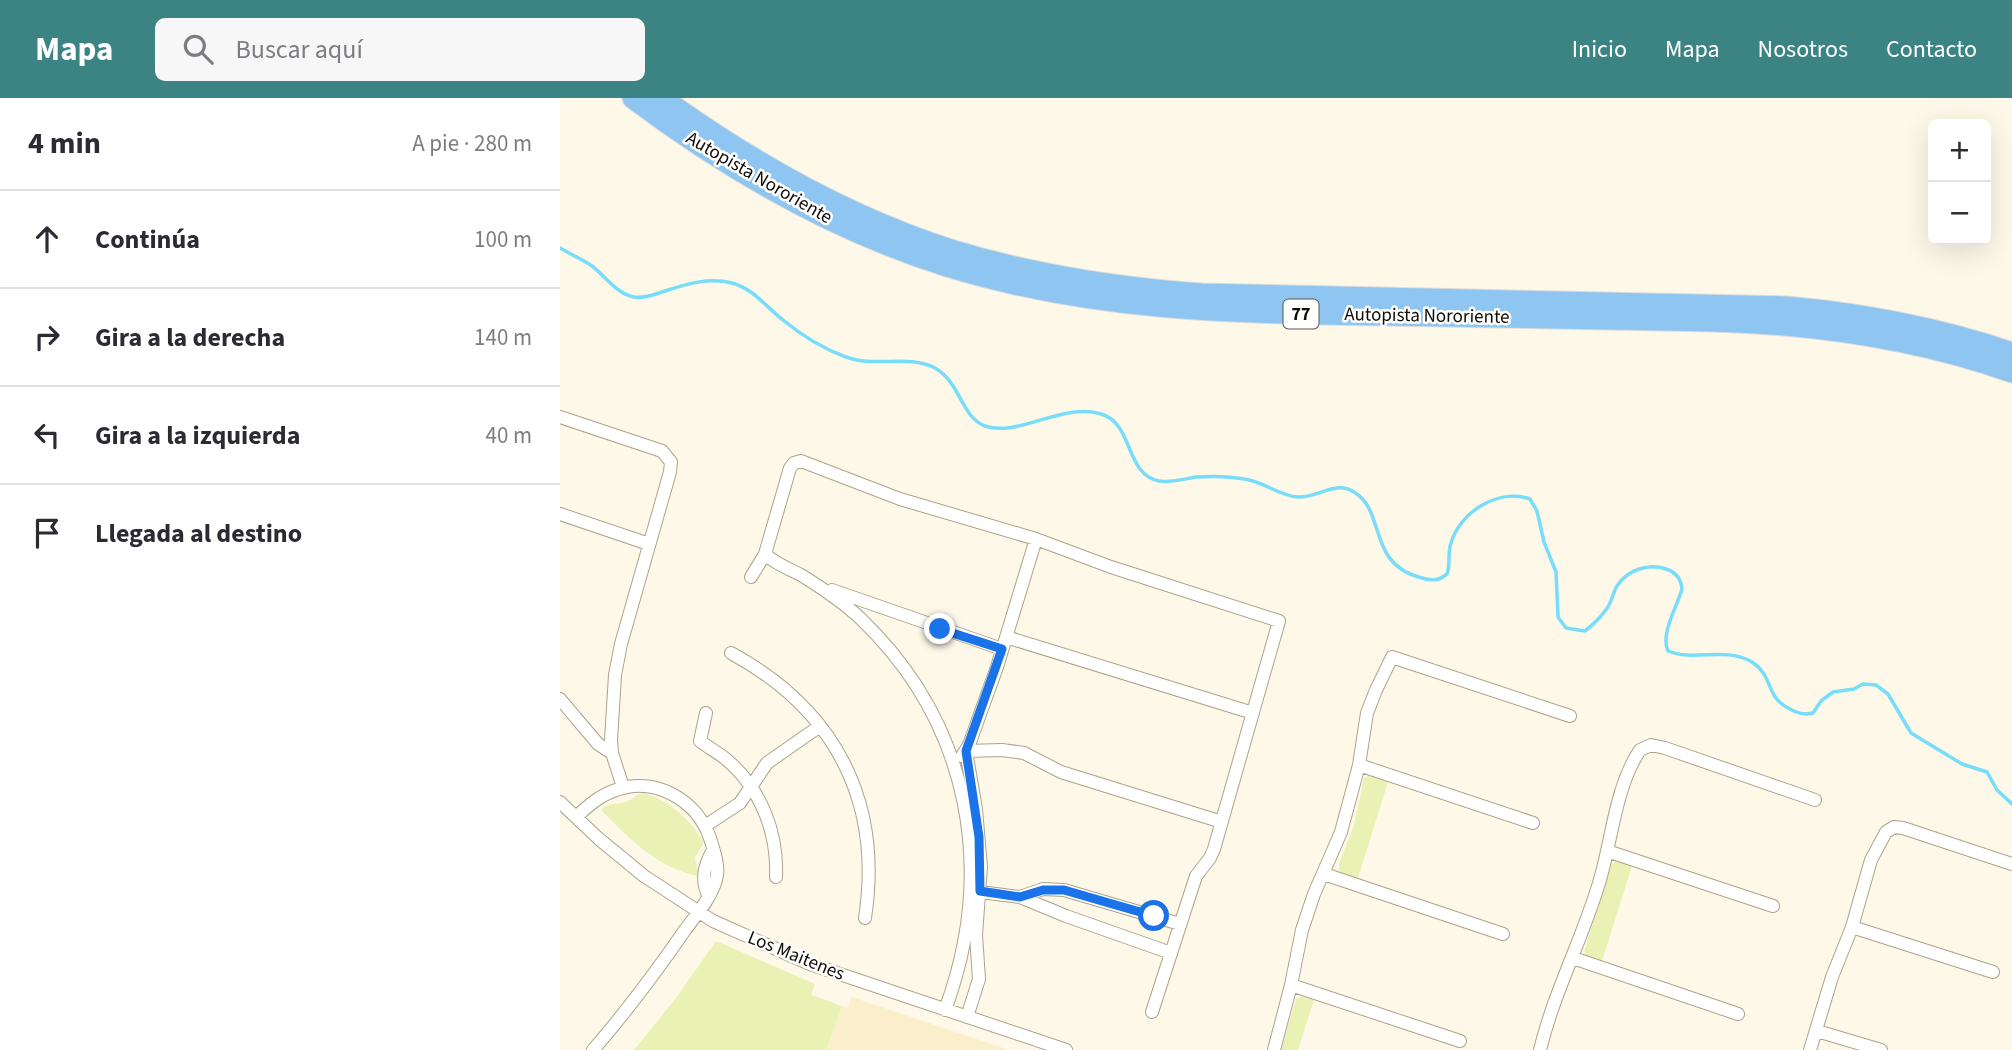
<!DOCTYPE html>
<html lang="es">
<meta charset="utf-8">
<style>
body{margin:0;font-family:"Source Sans 3",sans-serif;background:#f7f7f7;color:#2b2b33}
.controls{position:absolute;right:21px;top:21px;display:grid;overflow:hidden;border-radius:10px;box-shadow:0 7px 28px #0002}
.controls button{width:63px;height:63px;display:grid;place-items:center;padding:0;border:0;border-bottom:2px solid #e1e1e2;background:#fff;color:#2b2b33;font:35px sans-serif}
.stop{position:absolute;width:21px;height:21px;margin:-16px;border:5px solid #1a73e8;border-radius:50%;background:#fff}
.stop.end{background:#1a73e8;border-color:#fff;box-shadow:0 2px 7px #0008}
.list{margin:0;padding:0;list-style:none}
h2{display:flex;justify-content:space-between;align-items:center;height:91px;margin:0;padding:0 28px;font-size:30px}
h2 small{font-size:23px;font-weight:400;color:#7c7c81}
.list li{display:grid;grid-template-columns:46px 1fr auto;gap:21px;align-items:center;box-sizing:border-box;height:98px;padding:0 28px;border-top:2px solid #e1e1e2}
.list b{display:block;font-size:26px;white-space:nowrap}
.list em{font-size:23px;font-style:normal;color:#7c7c81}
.icon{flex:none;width:38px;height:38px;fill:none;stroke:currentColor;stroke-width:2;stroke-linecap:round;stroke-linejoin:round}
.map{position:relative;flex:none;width:1452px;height:952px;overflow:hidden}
header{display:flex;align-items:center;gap:42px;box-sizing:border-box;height:98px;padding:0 35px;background:#3c8483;color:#fff}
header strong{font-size:33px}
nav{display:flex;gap:38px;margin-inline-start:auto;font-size:24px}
.search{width:490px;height:63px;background:#f7f7f7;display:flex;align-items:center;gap:18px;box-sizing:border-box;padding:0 24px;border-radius:10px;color:#7c7c81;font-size:26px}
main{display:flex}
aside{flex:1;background:#fff}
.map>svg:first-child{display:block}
.built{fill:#fbeecd}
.green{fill:#e9f2b4}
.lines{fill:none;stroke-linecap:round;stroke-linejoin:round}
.stream{stroke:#77ddfb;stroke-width:3.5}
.street-casing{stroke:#ada38b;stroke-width:14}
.highway-casing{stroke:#dedddc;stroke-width:23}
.street{stroke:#fff;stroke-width:12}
.highway{stroke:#8fc6f1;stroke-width:21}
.route{stroke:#1a73e8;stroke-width:9}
.labels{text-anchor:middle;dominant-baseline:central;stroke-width:5;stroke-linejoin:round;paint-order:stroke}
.shield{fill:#fff;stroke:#585650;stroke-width:2}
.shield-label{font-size:18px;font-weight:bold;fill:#110d05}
.street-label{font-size:19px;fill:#110d05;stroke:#fff}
</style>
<header>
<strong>Mapa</strong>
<div class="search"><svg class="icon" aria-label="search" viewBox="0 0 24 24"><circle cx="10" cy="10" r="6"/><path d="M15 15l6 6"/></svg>Buscar aquí</div>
<nav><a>Inicio</a><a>Mapa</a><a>Nosotros</a><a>Contacto</a></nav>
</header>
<main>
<aside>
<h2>4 min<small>A pie · 280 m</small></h2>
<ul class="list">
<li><svg class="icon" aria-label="ahead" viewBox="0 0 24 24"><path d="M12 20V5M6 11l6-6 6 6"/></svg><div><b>Continúa</b></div><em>100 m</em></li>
<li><svg class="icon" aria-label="right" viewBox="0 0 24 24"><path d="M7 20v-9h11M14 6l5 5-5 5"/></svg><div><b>Gira a la derecha</b></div><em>140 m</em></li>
<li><svg class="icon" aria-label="left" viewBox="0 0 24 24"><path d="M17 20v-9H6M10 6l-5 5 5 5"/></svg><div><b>Gira a la izquierda</b></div><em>40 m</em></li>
<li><svg class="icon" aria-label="arrive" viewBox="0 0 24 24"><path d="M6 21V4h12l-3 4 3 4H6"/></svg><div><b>Llegada al destino</b></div></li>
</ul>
</aside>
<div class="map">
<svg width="1452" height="952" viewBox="0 0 1452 952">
<rect width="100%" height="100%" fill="#fef8e9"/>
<path class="built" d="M292,899L449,952H266L282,908L288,909Z"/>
<path class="green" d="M810,677L828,684L798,780L782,776L779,772V766L794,727L804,680Z
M83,695C110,702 129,721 144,744L135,760L139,778C98,771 69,740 41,712C49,703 57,708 68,703C74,701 75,696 83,695Z
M1056,763L1072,768L1042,863L1025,858L1024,854L1050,767Z
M156,843L255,886L251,897L282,908L266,952H74L116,900Z
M742,898L754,902L738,952H721L736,901Z"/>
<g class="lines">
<path class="stream" d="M0,150C10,156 22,161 32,168C45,178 57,196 74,199C84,201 95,196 105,193C126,186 150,179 172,185C194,191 206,209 223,222C241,237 264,251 286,259C315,270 348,256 375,270C401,285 401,319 425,328C459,340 506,302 544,317C573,328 566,377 599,383C611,385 624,381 636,379C651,378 669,378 684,381C703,383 719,398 738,399C758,400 775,382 794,394C827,414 806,466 862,480C873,483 878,483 887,476C891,465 887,456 891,445C900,414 938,390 970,401L977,413L984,444L996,474L998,519L1006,530L1025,533C1034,526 1041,519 1048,509C1052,502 1053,495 1057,488C1067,472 1088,465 1106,471C1116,474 1121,481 1122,491C1117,509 1100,536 1108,553C1135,564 1165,548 1192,564C1215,579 1204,600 1232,612C1239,616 1245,617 1253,615L1261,603L1273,594L1294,591L1303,586L1316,587L1328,596L1351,635L1402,666L1427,674L1437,692L1452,706"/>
<g class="street-casing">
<path id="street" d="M0,319L102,353L111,364L110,374L61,546L55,577L51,642L52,655L63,689
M0,416L89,446
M205,456C214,465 229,471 241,477C262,490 283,504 301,521C410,626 437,771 385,912
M191,479L205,456L230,370L234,365L241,363L340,401L476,441L551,469L719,523L654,751L650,760L636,778L592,914
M272,492L442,551
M446,539L693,615
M171,555C274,611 323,702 305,820
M0,601L38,646L52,655
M146,615L140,643C149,650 159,655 167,662C201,691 218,735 216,779
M406,653L416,711L421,769L416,837L419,881L407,919
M406,653L442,652L464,655L501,674L662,724
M402,658L409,647L437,569L476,441
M799,667L973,725
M0,704L39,741L84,778L153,823L250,866L506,952
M16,719C28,708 40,697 56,692C95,678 137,702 150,740C154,753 160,769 156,782C151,800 136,817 125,832C96,874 66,914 33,952
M145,728L180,705L207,665L260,628
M1047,753L1213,808
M764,776L943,836
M412,793L460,799L506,818L611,855
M148,797C141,781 144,768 153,752
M460,799L483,791L504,792L620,826
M1292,829L1433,874
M1013,860L1178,916
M731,887L900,943
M1257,933L1321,952
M714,952L731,887L742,832L754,796L781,734L799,667L807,615L816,592L832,559L1010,618
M980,952C994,894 1022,842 1039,785C1052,743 1055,689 1080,652L1091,647L1105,650L1255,702
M1250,952L1272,879L1292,829L1311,762L1326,734L1334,729L1343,730L1452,766"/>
</g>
<g class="highway-casing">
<path id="highway" d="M73,0C169,72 272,132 387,168C533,213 673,215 824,217C934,219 1044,221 1153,223C1256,226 1355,240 1452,274
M102,0C191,64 289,120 394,153C474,177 558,190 641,196L1227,209C1304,216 1379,230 1452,255"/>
</g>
<use href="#street" class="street"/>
<use href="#highway" class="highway"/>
</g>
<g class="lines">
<path class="route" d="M380,531L442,551L406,653L419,739L420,793L460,799L483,792H504L594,818"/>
</g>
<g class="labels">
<rect class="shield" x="723.5" y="201.5" width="35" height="29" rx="5"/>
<g class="shield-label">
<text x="741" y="216">77</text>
</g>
<g class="street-label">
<text transform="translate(199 80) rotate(30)">Autopista Nororiente</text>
<text transform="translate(867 218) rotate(1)">Autopista Nororiente</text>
<text transform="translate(236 858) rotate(22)">Los Maitenes</text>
</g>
</g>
</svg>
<div class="controls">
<button>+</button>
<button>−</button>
</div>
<div class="stop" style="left:594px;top:818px"></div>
<div class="stop end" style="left:380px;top:531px"></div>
</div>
</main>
